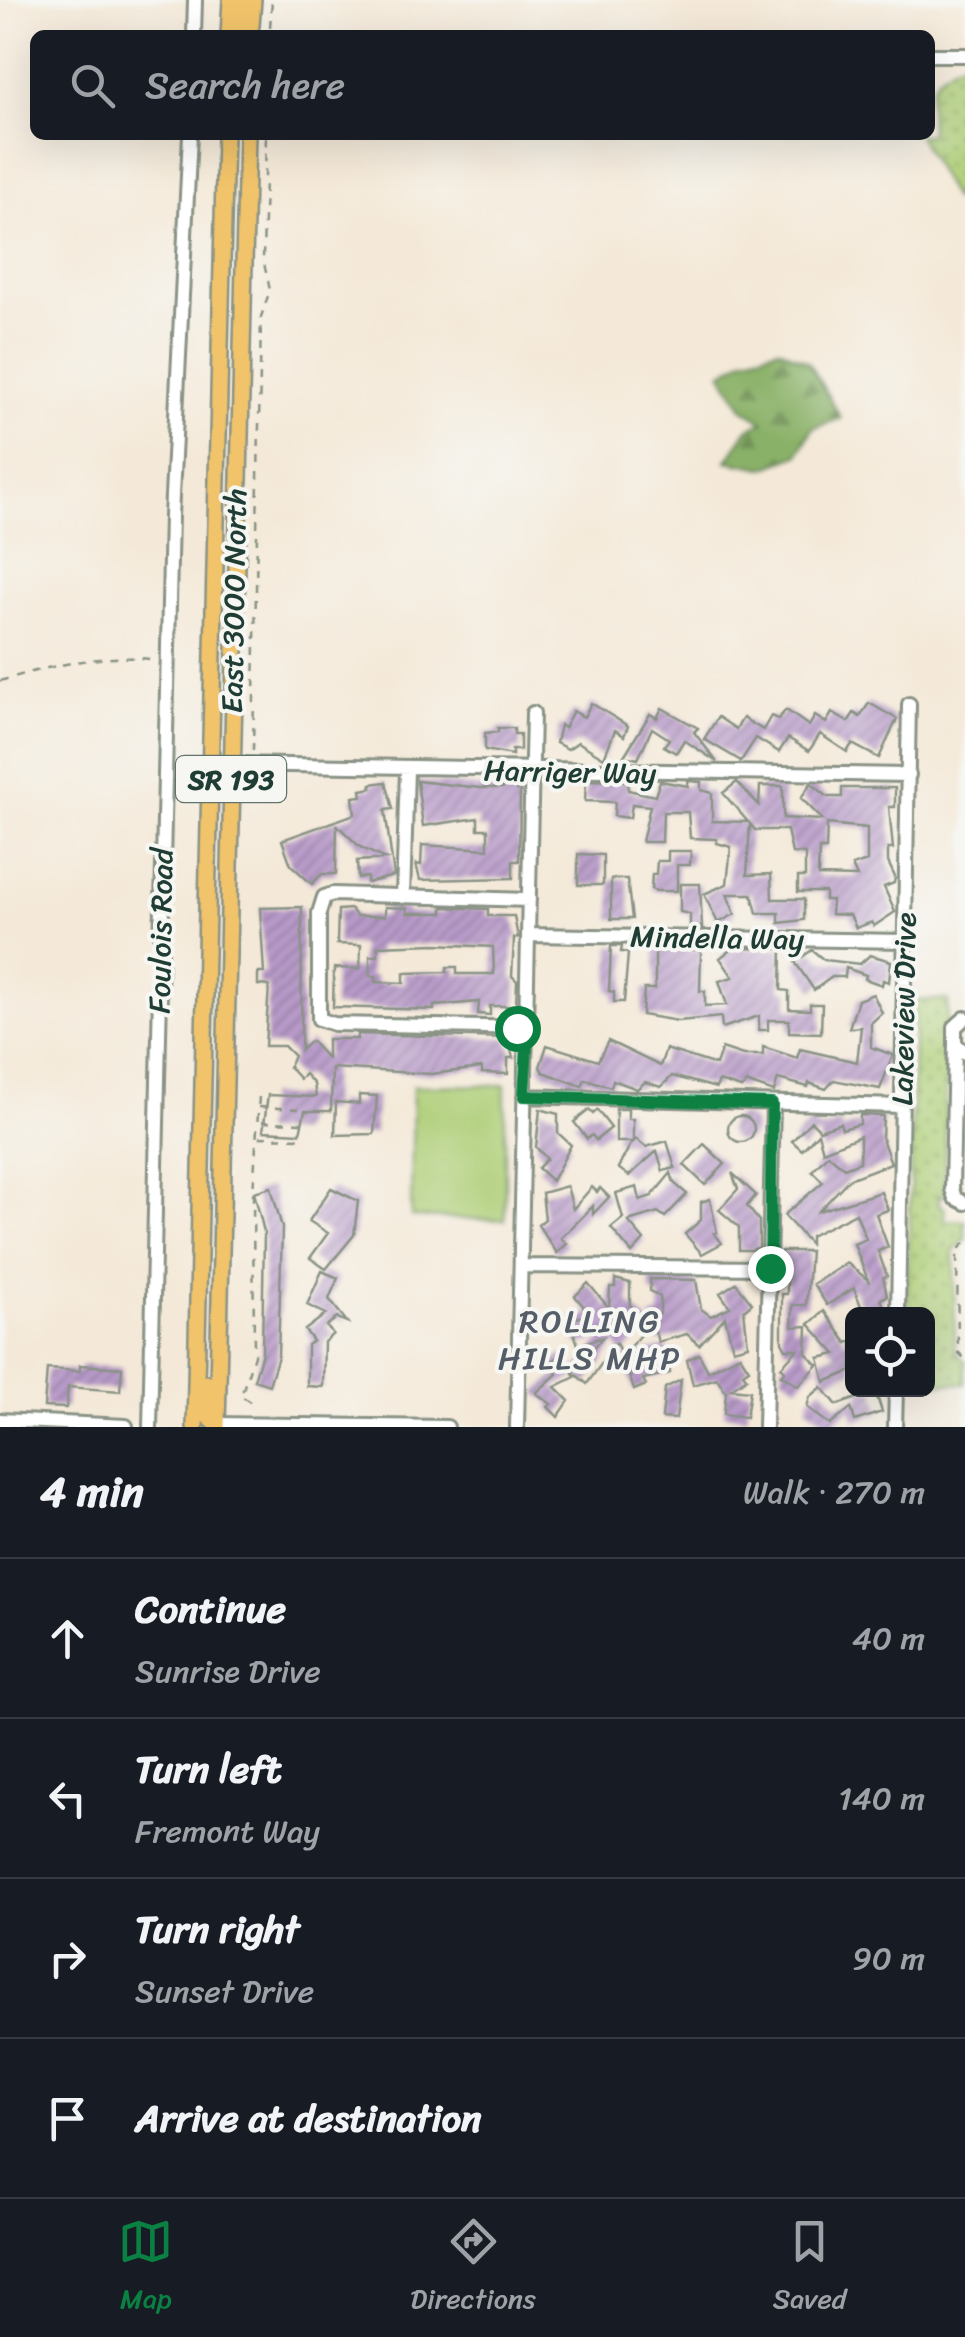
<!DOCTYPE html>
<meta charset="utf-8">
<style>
body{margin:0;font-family:Sriracha,sans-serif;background:#242831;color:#f1f3f6}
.controls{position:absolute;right:30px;bottom:30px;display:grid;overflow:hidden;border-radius:15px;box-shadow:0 10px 40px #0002}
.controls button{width:90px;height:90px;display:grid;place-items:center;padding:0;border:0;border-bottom:2px solid #363941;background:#171b24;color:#f1f3f6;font:50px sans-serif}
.stop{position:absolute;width:30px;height:30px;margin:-22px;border:8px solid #0b8043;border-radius:50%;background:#fff}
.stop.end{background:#0b8043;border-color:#fff;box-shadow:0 2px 10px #0008}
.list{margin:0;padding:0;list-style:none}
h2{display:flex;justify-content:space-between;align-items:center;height:130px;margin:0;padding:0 40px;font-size:42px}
h2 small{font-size:32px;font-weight:400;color:#9ea1a6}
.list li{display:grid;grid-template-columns:65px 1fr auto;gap:30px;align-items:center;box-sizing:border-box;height:160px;padding:0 40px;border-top:2px solid #363941}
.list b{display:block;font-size:38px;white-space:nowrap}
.list p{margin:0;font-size:32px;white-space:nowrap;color:#9ea1a6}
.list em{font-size:32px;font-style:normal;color:#9ea1a6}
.icon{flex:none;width:55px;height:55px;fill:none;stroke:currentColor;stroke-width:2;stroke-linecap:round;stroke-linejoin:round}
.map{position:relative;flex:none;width:965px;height:1427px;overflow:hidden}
.search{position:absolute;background:#171b24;box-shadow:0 10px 40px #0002;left:30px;right:30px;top:30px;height:110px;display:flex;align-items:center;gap:25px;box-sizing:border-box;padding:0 35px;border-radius:15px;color:#9ea1a6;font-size:38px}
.sheet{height:770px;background:#171b24}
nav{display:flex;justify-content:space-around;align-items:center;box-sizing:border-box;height:140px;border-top:2px solid #363941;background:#171b24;font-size:28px;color:#9ea1a6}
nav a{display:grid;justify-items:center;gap:5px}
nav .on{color:#0b8043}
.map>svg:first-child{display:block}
.grass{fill:url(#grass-dots);stroke:#668655;stroke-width:2.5}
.forest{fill:url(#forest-firs);stroke:#54774e;stroke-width:2.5}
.park{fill:#adce76;stroke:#668655;stroke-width:2.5}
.building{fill:url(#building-hatch);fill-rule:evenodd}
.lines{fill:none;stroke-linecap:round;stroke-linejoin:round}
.minor-casing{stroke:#8a9386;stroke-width:18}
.major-casing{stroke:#8a9386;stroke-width:20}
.path{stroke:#8a9386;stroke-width:2.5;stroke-dasharray:8 8;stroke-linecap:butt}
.minor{stroke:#fff;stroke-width:12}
.major{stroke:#f1c36a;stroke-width:15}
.route{stroke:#0b8043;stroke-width:12}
.labels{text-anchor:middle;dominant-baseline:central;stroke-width:8;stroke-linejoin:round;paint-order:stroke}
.shield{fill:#f6f6f2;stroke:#60746d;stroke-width:2.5}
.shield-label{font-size:28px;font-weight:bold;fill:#1f3d34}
.street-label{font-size:30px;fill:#1f3d34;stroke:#f6f6f2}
.neighbourhood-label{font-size:32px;letter-spacing:2.5px;fill:#555e68;stroke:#f6f6f2}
</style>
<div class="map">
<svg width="965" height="1427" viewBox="0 0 965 1427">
<defs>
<pattern id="grass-dots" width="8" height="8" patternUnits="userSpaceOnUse" patternTransform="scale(2.5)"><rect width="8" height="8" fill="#adce76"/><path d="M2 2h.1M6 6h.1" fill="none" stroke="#8ca862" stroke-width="1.8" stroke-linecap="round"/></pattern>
<pattern id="forest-firs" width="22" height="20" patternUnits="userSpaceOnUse" patternTransform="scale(2.5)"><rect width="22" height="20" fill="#8ab167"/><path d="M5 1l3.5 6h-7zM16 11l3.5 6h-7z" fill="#709156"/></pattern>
<pattern id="building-hatch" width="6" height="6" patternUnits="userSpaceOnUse" patternTransform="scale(2.5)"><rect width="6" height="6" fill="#b89ac9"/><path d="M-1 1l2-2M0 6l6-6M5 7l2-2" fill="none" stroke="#957fa4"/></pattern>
</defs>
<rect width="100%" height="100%" fill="#f6f6f2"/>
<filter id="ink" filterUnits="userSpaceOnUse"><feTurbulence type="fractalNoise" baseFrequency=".01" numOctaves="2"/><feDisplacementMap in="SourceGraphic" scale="20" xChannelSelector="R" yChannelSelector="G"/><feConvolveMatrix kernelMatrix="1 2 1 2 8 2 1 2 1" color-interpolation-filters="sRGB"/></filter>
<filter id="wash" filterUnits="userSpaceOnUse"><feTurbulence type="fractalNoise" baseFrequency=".0048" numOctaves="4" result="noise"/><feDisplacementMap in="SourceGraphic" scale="40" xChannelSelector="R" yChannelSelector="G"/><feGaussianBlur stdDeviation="2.25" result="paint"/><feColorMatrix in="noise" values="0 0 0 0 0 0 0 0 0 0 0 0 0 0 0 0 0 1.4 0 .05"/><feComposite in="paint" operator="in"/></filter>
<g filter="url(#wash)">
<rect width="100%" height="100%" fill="#f4e9d8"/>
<path class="grass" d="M958,63H965V199H953L918,135H930C930,97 921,83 958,63Z
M915,1000H948L944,1196H939V1206L944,1207L945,1220L965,1221V1240L954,1250L955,1351L965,1361V1384L928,1383V1314H907Z"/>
<path class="forest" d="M779,348L808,362L841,418L813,428L798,455L764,468L727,461L748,429L763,422L743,408L722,373L745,358Z"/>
<path class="park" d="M505,1085V1220L411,1217L413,1086Z"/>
<g id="blocks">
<path class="building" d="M591,703L628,726L624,736L615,730L604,758L578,742L568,749L556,743L560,725L564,728L573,711L584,717Z
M869,703L897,719L879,758L852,744L847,752L820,734L809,751L788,738L779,752L756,738L741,761L704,739L718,717L736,729L743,718L763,730L771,716L778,719L786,710L809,726L815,716L826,723L832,713L848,722L854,713L860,717Z
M662,708L698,728L694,732L717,762L684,740L676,753L664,746L669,739L652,728L638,759L624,756L650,714L657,718Z
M498,728H514V734H520V750H512V755L485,750V733L498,732Z
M586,780L629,781L628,790L655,796L660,781L688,786V781L701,782V790L712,793V821L748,822L723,793L737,782L759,805L760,786H783V818L823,820L801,798L811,783L828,797H842V788H895V807H889L893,849H888V862L895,877L894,883L884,887L895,912L874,926L872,922L856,928L850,915L831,914L832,900H825V892H798V877H805V854L792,853L787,830H755L750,824L747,875L771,874L772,899H804V920L779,923V913H757L752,894H727L735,914L718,923L704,894L727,884L731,847L717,843V839L690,838L688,812H663L662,842H642L650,806L632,804L630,818L614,816L615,802L585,801ZM827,824L867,828V861L852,866L857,877L818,876L819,849H826Z
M417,781L480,788H503V782H516V790H520L519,861H513V878L420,880L416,864L421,865L422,845L488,849V829H478V818L423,826Z
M386,782L393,809L385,810L394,876L367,883V877L358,878L357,861L385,859L360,847L337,825L336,874H322L312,884L291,865L282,840L355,814L353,797L362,796L361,790L372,788L371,784Z
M668,851H691L690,865H677V891H656L651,889L652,874H656L657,861H668Z
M578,854L603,855V885H578Z
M611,879H627L632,919H611Z
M680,884H700L702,928L690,925V914L680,912Z
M302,907L301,1050L311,1041L327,1058V1039H357V1034L508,1038L513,1058H508V1074L482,1073V1068L431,1074L332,1068L331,1111H305L300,1133L263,1131L268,1095L316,1097L314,1084L305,1074L300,1079L289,1067L294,1056L284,1046H265L269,986L258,985V973H264L260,908Z
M385,907L407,908V913H443V907L488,909V916H514L518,938H514L512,976L517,981L516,1006H490V1015L478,1014L479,1002L434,1006V1010L333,1007L334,968L360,969L361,945L337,944L338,910L351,909L356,916H385ZM436,944L493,947L494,974H457V967H447V972L404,973V983L376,982V976H370V956H378V946Z
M611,946H622L621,952L628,953L624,1002H614V992L609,991Z
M655,948L701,950L700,991H705V1006L727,1005L719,981L733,977L720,958L725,954L733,948L782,949L781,990L789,991V1009L810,1010V1004H822L821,1033L789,1032V1020H768V1030H759V1016L722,1028L721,1017L678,1021L642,1015L644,989H655Z
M812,950L824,960L860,964L870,955L891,961L889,982L883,980L882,985L865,979L866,975L846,968L845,977H832L814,990L795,962Z
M873,994L882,1013L871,1023V1047L893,1055L880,1089L834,1080L826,1089L809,1083L808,1087L778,1079L774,1092L748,1083L741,1088L719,1081L716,1088L672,1076L661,1087L645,1082L637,1089L613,1080L611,1087L585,1079L582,1086L543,1072L540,1067L547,1045L598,1061L608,1041L660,1066L666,1049L716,1065L722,1048L743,1055H763V1047L797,1058L800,1049L857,1062L861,1027L849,1028L858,1000Z
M359,1095L377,1096L374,1134L335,1135L336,1102L359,1104Z
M540,1109L558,1114V1133L571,1145L552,1181L538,1168L547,1159L536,1147Z
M616,1109H628V1119H633V1142L636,1139L646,1147L667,1141L675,1168L663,1171L657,1151L629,1176L618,1168L632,1142H616Z
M589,1110L593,1114L597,1110L611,1128L596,1140L592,1135L587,1139L574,1122Z
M860,1115L883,1116L882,1139L891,1163L849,1179L819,1211L881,1192L888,1210L876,1214L888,1247L878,1251L887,1276L883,1277L887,1296L881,1299L887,1314H864L854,1288L827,1305L813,1284L847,1263L868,1280L854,1244L866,1239L856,1213L810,1236V1244L784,1215L823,1182L812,1171L828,1154L844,1168L860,1162V1136L823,1151L818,1133L802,1150L792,1141L811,1121L820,1130L840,1123L842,1129L860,1124Z
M728 1129a13 13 0 1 1 26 0a13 13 0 1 1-26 0Z
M704,1144L725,1164L705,1185L684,1165Z
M671,1173L674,1183L687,1194L665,1217L658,1212L628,1221L644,1240L632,1253L611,1228L623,1218L616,1193L637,1187L640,1200L652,1196Z
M732,1173L756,1195L747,1206L759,1221V1247L752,1250H739V1227L719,1210L738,1189Z
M567,1186L573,1209L592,1187L597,1192L600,1188L609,1197L593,1214V1206L561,1238L567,1244L557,1253L538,1225L545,1219L542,1193Z
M271,1187L282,1228L278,1356L269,1385L254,1380L262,1353L264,1232L254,1192Z
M331,1188L358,1201L354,1235L326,1269L310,1258L328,1233L309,1221Z
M710,1199L717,1232L714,1233L722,1243L702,1254L685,1234L701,1220V1202Z
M781,1251H810L806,1305H793L792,1327L807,1326L806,1353L818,1365L798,1386L781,1375L785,1371L781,1367L798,1349H786L782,1342V1294H787V1271H781Z
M322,1271L338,1278L329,1299L347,1322L337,1318L326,1326L333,1334L324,1342L323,1387L307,1386V1345L313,1341L305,1330L326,1314L307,1305Z
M615,1279L630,1283V1305L650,1323L622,1356L616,1343L587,1384L573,1372L603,1337L578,1345L570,1320L590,1314L575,1296L588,1283L609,1308L610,1287H615Z
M650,1279L696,1280L701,1309L711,1316L730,1307L720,1293L736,1283L752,1303L744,1310L748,1345L733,1349L725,1317L699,1345L687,1334L658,1342L651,1317L660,1314V1297L650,1291Z
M824,1311L847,1343L852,1341V1371L825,1382L819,1358L836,1354L809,1324Z
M668,1347L670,1373L643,1379L646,1385L634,1390L623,1357Z
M699,1354L708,1371L740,1355L749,1369L743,1373L747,1378L731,1389L750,1391L746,1417L724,1414L726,1392L717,1378L693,1385L687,1360Z
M564,1355L575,1377L555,1387L569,1401L558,1417L548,1407L551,1404L536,1393L557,1374L551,1361Z
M80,1365L122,1368L120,1391L68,1387L66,1408L44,1407L47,1369L80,1371Z
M681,1380L676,1419L662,1418L665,1388Z
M822,1387L837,1405L860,1397V1390H875L882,1412L855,1421L851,1408L830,1425L807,1407L810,1397Z"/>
</g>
</g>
<g filter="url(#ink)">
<use href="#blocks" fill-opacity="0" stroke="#8a9386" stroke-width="2.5"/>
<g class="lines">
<g class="minor-casing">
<path id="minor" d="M194,35L195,0
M930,55H965
M231,764L909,775
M403,897L407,770
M529,935L905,941
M965,1018L955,1027V1043L965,1053
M528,1028L334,1024L319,1019V913L324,897L333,894L529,900
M955,1043L952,1189L955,1198L965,1203
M524,1096L901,1106
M521,1266L770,1268
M898,1314L909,704
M0,1420L126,1426
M217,1424L447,1427
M150,1427L171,516L190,135
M517,1427L533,713
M765,1427L773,1104
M895,1427L896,1390"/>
</g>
<g class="major-casing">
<path id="major" d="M242,0L243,35
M251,26L253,0
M229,35L231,0
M206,1383V1415L217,1424
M195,1427L225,135
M217,1427L247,135"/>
</g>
<path class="path" d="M270,27L272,0
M0,681C50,666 104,652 157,660
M253,751L261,317L270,290L263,259L266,135
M259,1107L301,1109
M262,1122L301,1123
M259,1137L301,1138
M965,1243L957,1251L958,1352L965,1359
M250,1402L241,1396L254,1355L253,1194L259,1096"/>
<use href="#minor" class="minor"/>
<use href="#major" class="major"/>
</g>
</g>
<g class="lines" filter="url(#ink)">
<path class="route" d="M517,1028H528L524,1096L772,1104L770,1268"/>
</g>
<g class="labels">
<rect class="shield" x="176" y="756" width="110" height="46" rx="8"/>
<g class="shield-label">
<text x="231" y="779">SR 193</text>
</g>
<g class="street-label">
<text transform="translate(234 601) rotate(-89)">East 3000 North</text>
<text transform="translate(570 772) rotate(1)">Harriger Way</text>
<text transform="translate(161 931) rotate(-89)">Foulois Road</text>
<text transform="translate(717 938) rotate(1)">Mindella Way</text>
<text transform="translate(904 1009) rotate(-89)">Lakeview Drive</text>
</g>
<g class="neighbourhood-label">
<text x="590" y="1321">ROLLING<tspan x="590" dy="37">HILLS MHP</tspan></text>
</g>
</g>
</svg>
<div class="controls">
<button><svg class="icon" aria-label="locate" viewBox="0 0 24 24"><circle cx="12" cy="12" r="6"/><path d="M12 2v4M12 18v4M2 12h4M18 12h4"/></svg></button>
</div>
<div class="stop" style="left:517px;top:1028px"></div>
<div class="stop end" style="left:770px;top:1268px"></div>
<div class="search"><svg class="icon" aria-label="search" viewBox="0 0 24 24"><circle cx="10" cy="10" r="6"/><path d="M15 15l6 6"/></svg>Search here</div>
</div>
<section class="sheet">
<h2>4 min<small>Walk · 270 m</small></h2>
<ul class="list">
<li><svg class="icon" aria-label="ahead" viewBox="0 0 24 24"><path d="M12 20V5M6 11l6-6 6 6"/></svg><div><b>Continue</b><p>Sunrise Drive</p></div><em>40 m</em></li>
<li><svg class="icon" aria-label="left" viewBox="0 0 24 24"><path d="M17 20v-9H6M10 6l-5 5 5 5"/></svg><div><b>Turn left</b><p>Fremont Way</p></div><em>140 m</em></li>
<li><svg class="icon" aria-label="right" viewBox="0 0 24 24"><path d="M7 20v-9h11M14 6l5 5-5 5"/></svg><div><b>Turn right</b><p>Sunset Drive</p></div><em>90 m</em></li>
<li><svg class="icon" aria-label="arrive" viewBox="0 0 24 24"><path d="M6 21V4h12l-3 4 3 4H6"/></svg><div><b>Arrive at destination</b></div></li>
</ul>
</section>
<nav>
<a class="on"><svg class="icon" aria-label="map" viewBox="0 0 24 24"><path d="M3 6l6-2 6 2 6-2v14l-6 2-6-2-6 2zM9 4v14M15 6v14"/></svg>Map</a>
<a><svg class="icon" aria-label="directions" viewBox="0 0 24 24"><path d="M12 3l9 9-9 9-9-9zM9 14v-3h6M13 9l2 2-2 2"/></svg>Directions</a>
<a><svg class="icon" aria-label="saved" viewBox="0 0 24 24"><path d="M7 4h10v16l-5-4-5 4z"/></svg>Saved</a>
</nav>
